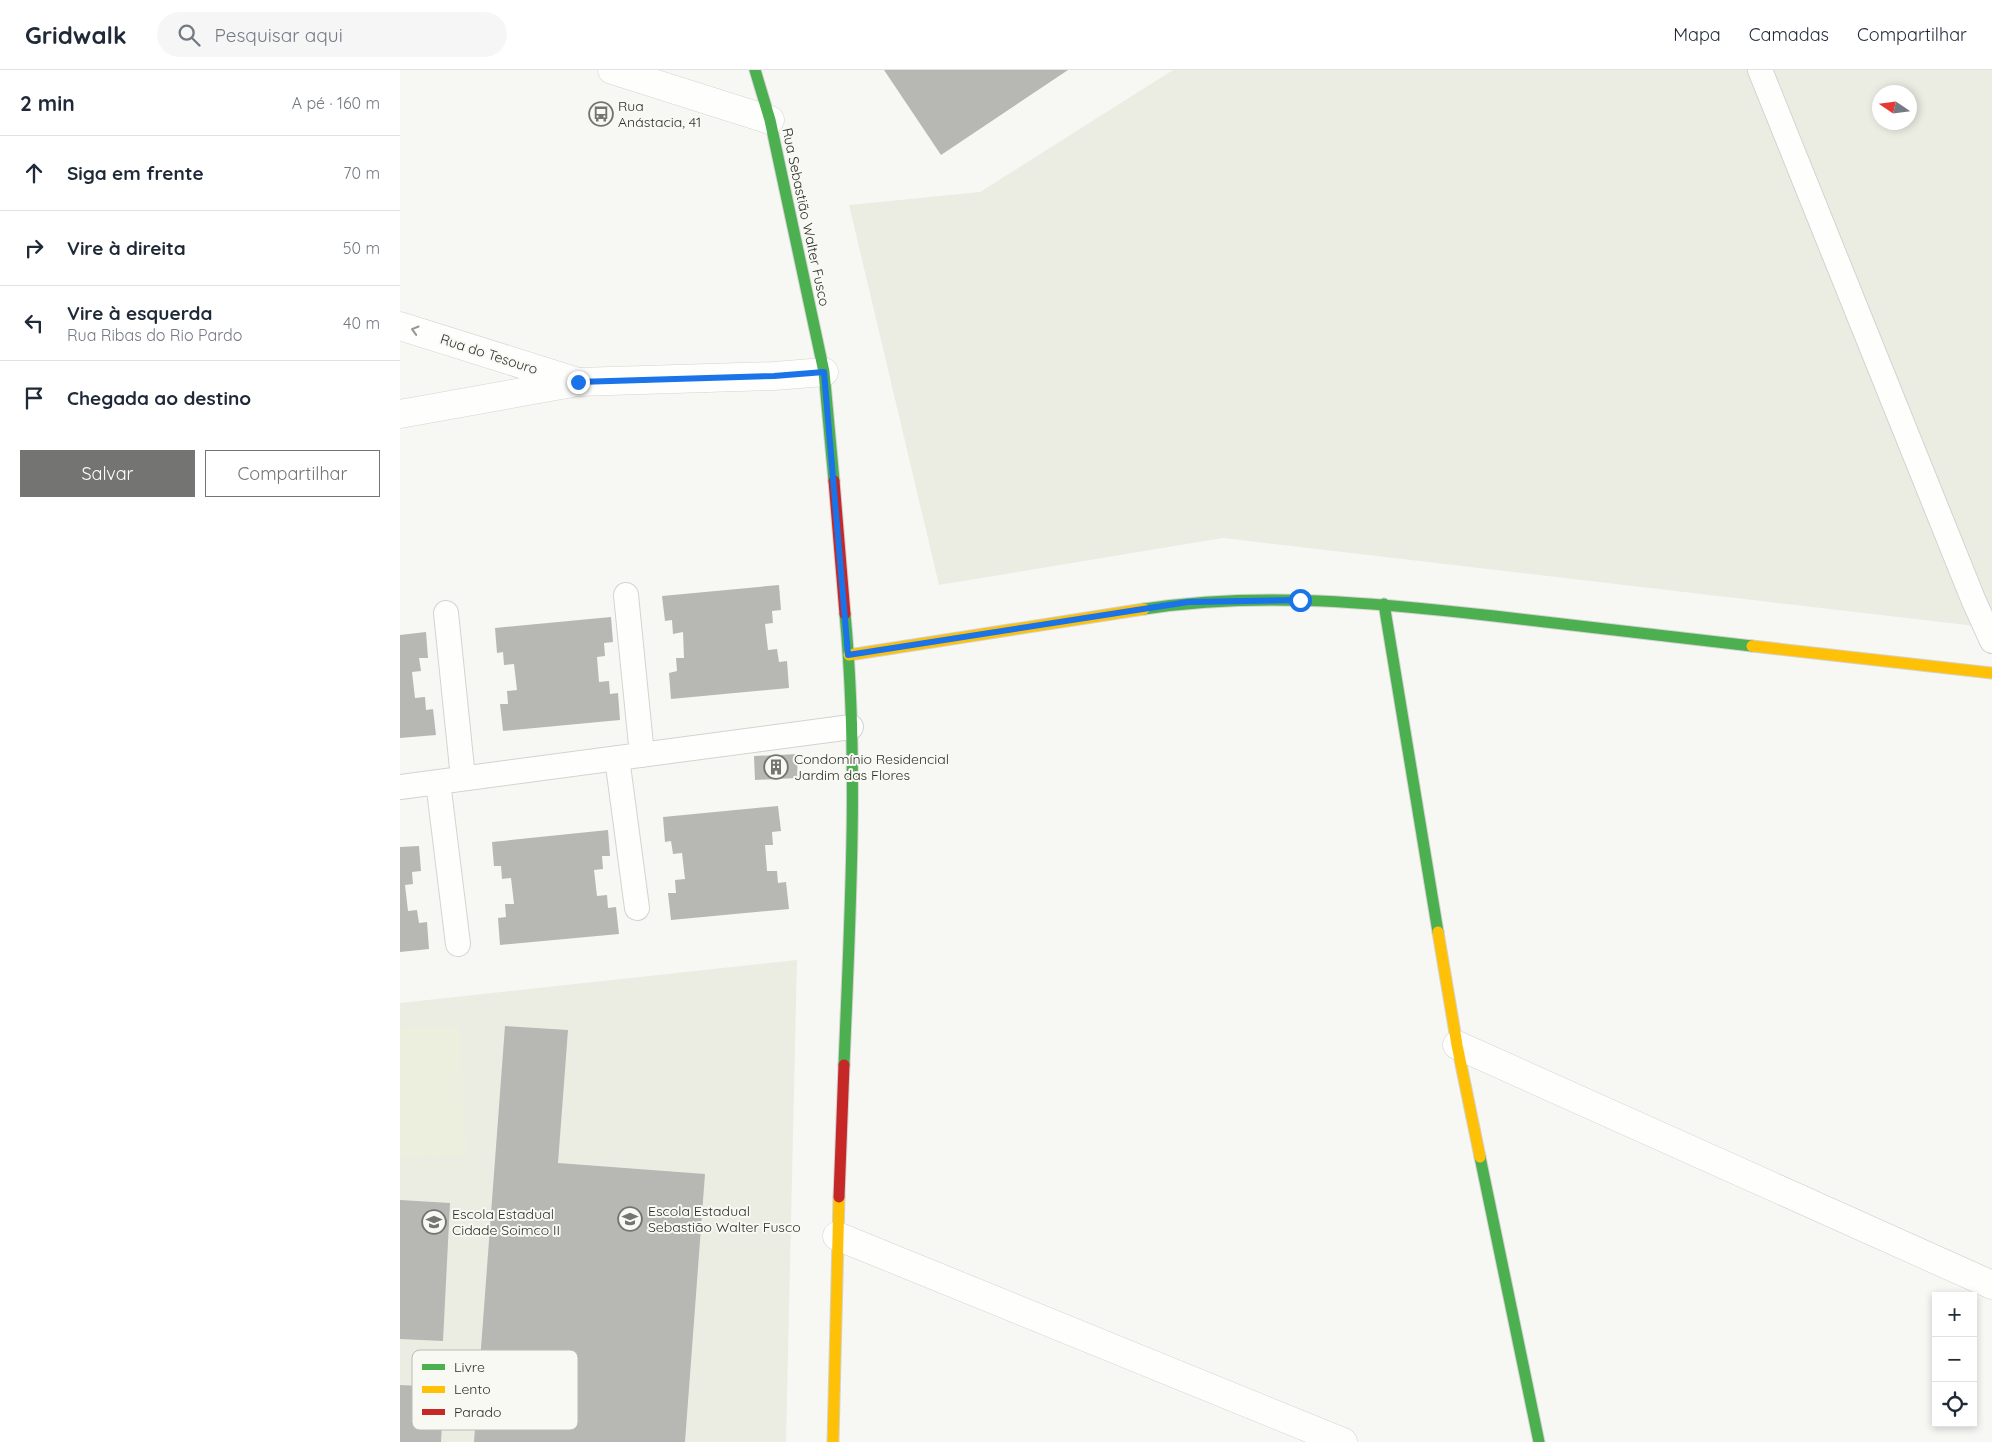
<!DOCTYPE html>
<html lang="pt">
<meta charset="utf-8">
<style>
body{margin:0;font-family:Quicksand,sans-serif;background:#f6f6f7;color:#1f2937}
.controls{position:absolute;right:15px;bottom:15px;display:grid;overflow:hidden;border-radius:0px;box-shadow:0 2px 8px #0003}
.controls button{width:45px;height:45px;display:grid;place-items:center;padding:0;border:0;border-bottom:1px solid #e0e1e3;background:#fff;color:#1f2937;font:25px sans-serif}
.compass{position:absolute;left:1472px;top:15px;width:45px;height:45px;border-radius:50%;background:#fff;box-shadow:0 2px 8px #0003;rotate:283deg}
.stop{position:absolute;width:15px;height:15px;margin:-11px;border:4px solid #1a73e8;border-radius:50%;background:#fff}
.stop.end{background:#1a73e8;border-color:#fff;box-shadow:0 1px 5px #0008}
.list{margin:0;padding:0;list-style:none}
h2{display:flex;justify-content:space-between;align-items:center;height:65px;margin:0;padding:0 20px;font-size:21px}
h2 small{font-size:16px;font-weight:400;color:#747a83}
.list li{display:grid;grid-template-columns:32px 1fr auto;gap:15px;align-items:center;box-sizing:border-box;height:75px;padding:0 20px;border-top:1px solid #e0e1e3}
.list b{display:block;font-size:19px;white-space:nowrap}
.list p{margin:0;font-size:16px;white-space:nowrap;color:#747a83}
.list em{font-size:16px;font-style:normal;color:#747a83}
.actions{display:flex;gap:10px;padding:15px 20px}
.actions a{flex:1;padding:11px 0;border:1px solid #747572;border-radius:0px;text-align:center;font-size:18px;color:#747572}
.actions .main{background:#747572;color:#fff}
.icon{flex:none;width:28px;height:28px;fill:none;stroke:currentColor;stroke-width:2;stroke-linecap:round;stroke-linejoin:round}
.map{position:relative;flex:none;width:1592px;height:1372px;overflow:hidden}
header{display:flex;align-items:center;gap:30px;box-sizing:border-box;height:70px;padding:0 25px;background:#fff;border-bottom:1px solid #e0e1e3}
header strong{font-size:24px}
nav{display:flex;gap:28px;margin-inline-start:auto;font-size:18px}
.search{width:350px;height:45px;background:#f6f6f7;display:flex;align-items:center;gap:12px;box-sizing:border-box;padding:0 18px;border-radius:28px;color:#747a83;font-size:19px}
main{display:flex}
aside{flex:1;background:#fff}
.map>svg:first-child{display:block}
.built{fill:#ebede3;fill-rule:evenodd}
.green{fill:#ecefdd}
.building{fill:#b7b7b4}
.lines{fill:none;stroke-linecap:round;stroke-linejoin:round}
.lane-casing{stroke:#d3d3d0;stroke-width:26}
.street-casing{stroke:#d3d3d0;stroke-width:29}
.fast-casing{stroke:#d3d3d0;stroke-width:13}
.slow-casing{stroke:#d3d3d0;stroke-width:13}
.jam-casing{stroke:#d3d3d0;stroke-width:13}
.lane{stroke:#fefefd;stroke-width:24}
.street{stroke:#fefefd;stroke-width:28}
.fast{stroke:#4caf50;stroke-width:11}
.slow{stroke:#ffc107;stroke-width:11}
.jam{stroke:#c62828;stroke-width:11}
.oneway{stroke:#969694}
.route{stroke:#1a73e8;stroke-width:6}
.labels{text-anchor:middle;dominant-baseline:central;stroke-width:4;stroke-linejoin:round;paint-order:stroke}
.poi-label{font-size:14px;fill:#2e2e2c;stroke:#f8f9f3;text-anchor:start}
.street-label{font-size:14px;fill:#2e2e2c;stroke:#f8f9f3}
.key{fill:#f8f9f3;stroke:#bbbcb7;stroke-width:1}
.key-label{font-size:14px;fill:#2e2e2c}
</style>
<header>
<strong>Gridwalk</strong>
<div class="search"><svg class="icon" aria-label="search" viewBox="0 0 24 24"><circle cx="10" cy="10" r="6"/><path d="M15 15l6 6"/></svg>Pesquisar aqui</div>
<nav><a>Mapa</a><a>Camadas</a><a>Compartilhar</a></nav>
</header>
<main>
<aside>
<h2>2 min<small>A pé · 160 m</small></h2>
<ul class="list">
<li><svg class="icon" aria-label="ahead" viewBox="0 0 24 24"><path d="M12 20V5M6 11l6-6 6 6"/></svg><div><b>Siga em frente</b></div><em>70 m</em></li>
<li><svg class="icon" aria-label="right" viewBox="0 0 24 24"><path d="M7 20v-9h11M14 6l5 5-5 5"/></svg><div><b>Vire à direita</b></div><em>50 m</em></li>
<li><svg class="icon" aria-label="left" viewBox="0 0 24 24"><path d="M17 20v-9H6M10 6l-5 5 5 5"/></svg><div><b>Vire à esquerda</b><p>Rua Ribas do Rio Pardo</p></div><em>40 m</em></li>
<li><svg class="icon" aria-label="arrive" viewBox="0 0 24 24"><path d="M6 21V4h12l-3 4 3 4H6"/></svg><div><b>Chegada ao destino</b></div></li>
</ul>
<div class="actions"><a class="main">Salvar</a><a>Compartilhar</a></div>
</aside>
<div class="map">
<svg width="1592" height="1372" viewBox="0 0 1592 1372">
<rect width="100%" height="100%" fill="#f7f8f4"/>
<path class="built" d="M773,0H1592V558L823,468L539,515L449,135L580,122ZM1480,22H1510V52H1480Z
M397,890L386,1372H0V933Z"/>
<path class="green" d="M60,956L66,1085L0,1088V958Z"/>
<path class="building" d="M484,0H668L541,85Z
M379,515L381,540L372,541L373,553L365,554L368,580L377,579L379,592L387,591L389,618L271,629L269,603L277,601L276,588H284L283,562L273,564L272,550L265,551L262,526Z
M211,547L213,572L204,573L205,586L197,587L199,612L209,611L210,624L218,623L220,650L103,661L100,634H108L107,621L117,620L114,594L104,595L103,582L97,583L95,558Z
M26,562L28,588H19L21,601L12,602L15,628L25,627L26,640L33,639L36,665L0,668V565Z
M398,684L397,708L355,710L354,686Z
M378,736L381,761L372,762L373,775H365L367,801H377L378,813L386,812L389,839L271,850L268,823H276L275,810L285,809L282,783L273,784L271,771L265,772L263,747Z
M208,760L210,786H202L203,799L194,800L197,826L207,825L208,838L216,837L219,864L100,875L98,848L106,847L105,834H114L111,808L102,809L101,796H94L92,772Z
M19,776L21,801L12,802L13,814L5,815L8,841L17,840L19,853L27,852L29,879L0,882V777Z
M105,956L168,960L158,1093L305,1104L285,1372H74Z
M0,1130L50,1133L43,1271L0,1269Z
M0,1315L44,1317L41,1372H0Z"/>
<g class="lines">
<g class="lane-casing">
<path id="lane" d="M1360,0L1573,529L1592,571
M226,525L242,685
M46,543L63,708
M217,688L237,838
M38,712L58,874
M0,717L451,657"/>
</g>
<g class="street-casing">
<path id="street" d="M212,0L370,50
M0,256L175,311
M0,344L178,312L374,306L424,302
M1057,975L1592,1215
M437,1166L943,1372"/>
</g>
<g class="fast-casing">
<path id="fast" d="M355,0L370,50L424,302L434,411
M984,534L1038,862
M744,539C860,521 977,533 1094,546C1180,556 1266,566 1352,576
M444,995C450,846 459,694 445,544
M1080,1087L1139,1372"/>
</g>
<g class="slow-casing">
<path id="slow" d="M1352,576L1592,603
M449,585L744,539
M1038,862L1057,975L1080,1087
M433,1372L439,1127"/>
</g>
<g class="jam-casing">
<path id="jam" d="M434,411L445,544
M439,1127L444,995"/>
</g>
<use href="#lane" class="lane"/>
<use href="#street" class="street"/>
<use href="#fast" class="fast"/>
<use href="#slow" class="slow"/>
<use href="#jam" class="jam"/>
</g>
<defs><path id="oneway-chevron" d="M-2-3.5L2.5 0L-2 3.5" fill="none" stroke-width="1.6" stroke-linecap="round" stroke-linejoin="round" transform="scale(1.25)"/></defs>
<use class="oneway" href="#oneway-chevron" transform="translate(15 260) rotate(-164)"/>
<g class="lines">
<path class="route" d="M178,312L374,306L424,302L448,585L788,532L900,530"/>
</g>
<defs>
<g id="bus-ring" transform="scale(1.25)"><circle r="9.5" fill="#f8f9f3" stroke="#747572" stroke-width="1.5"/><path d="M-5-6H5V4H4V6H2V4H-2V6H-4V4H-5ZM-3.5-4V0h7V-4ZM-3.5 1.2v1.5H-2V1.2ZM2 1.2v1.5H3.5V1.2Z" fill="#747572"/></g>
<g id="building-ring" transform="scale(1.25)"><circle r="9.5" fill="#f8f9f3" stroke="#747572" stroke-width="1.5"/><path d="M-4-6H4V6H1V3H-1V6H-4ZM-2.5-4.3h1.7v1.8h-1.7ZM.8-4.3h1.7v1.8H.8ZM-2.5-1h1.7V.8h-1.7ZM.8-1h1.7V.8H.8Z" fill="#747572"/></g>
<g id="school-ring" transform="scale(1.25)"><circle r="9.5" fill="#f8f9f3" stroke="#747572" stroke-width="1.5"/><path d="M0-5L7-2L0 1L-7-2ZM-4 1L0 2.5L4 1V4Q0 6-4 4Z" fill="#747572"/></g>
</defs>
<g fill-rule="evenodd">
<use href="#bus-ring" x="201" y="44"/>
<use href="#building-ring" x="376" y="697"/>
<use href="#school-ring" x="230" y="1149"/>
<use href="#school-ring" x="34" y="1152"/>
</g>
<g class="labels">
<g class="poi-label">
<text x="218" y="36">Rua<tspan x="218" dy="16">Anástacia, 41</tspan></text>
<text x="394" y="689">Condomínio Residencial<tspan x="394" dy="16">Jardim das Flores</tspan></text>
<text x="248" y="1141">Escola Estadual<tspan x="248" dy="16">Sebastião Walter Fusco</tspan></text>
<text x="52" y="1144">Escola Estadual<tspan x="52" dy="16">Cidade Soimco II</tspan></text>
</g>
<g class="street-label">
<text transform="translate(406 147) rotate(78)">Rua Sebastião Walter Fusco</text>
<text transform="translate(89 284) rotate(18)">Rua do Tesouro</text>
</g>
</g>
<rect x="12" y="1280" width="166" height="80" rx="8" class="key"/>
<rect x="22" y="1294" width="23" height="6" fill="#4caf50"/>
<rect x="22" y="1316" width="23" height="7" fill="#ffc107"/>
<rect x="22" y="1339" width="23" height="6" fill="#c62828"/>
<g class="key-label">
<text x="54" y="1302">Livre</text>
<text x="54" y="1324">Lento</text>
<text x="54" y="1347">Parado</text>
</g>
</svg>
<div class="controls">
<button>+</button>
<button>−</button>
<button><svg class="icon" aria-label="locate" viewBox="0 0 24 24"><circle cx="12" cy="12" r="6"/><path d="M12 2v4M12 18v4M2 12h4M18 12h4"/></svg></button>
</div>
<svg class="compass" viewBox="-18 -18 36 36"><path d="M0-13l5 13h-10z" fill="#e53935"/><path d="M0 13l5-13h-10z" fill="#747a83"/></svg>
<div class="stop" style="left:900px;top:530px"></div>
<div class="stop end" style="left:178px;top:312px"></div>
</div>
</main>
